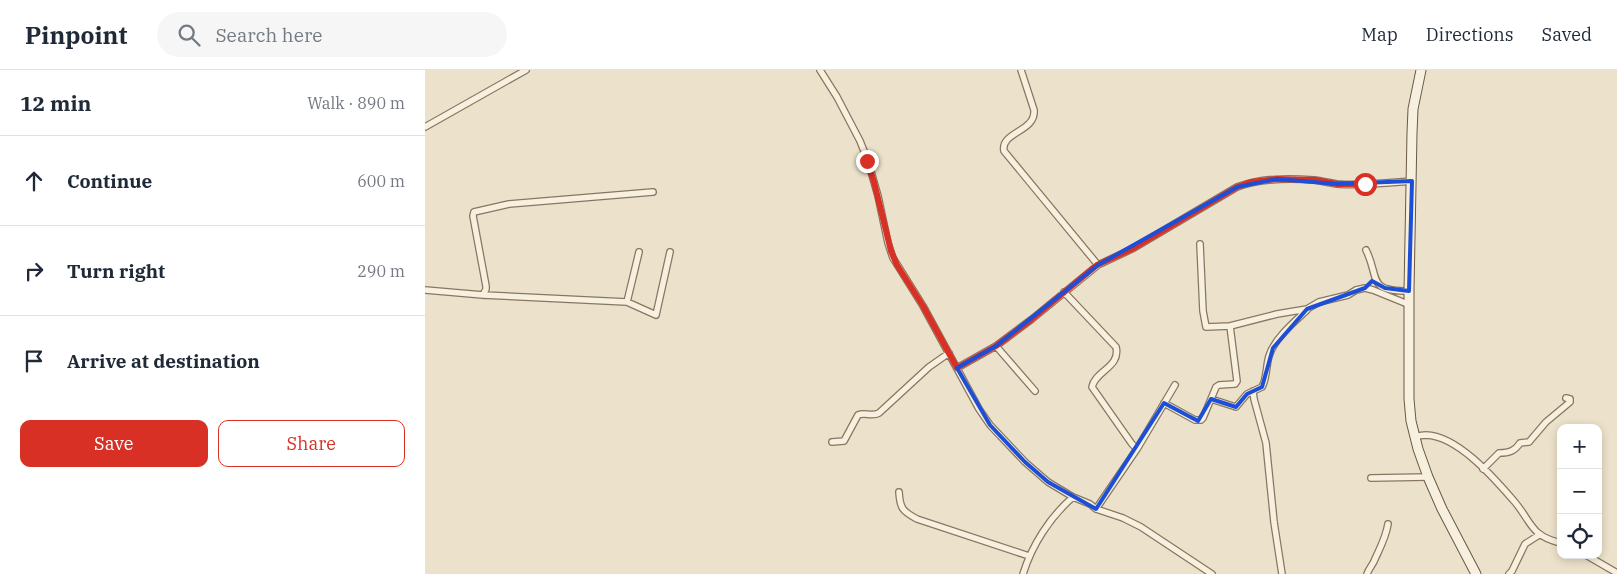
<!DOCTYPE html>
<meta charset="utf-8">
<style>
body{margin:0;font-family:"IBM Plex Serif",serif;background:#f6f6f7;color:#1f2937}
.controls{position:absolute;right:15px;bottom:15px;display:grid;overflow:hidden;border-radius:10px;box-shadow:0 2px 8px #0003}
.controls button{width:45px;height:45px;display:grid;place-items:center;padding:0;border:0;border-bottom:1px solid #e0e1e3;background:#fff;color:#1f2937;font:25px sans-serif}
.stop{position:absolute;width:15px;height:15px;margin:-11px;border:4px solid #d93025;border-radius:50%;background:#fff}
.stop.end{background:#d93025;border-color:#fff;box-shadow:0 1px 5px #0008}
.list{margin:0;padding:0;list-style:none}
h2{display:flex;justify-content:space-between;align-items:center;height:65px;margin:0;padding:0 20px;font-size:21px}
h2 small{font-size:16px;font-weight:400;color:#747a83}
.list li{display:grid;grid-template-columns:32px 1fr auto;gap:15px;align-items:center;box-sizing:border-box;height:90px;padding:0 20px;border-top:1px solid #e0e1e3}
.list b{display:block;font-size:19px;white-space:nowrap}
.list em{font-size:16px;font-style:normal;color:#747a83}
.actions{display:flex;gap:10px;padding:15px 20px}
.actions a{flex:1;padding:11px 0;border:1px solid #d93025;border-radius:10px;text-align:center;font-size:18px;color:#d93025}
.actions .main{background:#d93025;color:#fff}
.icon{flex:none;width:28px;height:28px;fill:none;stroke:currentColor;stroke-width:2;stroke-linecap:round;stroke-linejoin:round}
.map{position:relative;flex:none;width:1192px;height:504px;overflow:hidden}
header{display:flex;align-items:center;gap:30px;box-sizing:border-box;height:70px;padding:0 25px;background:#fff;border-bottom:1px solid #e0e1e3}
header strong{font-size:24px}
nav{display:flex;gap:28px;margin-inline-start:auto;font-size:18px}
.search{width:350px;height:45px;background:#f6f6f7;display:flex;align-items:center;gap:12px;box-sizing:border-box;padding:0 18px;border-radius:28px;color:#747a83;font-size:19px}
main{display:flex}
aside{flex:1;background:#fff}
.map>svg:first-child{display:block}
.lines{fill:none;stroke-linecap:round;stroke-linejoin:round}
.street-casing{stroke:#887660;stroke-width:8}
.secondary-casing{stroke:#6a5743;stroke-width:11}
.street{stroke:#f7f0de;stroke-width:5.5}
.secondary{stroke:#f7f0de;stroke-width:9}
.route{stroke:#d93025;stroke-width:6}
.marked{fill:none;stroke:#1d4ed8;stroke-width:4;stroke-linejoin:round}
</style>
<header>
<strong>Pinpoint</strong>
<div class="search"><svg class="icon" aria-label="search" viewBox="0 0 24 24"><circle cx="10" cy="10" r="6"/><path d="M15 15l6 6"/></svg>Search here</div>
<nav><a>Map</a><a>Directions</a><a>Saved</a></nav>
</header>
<main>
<aside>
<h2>12 min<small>Walk · 890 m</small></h2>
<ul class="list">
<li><svg class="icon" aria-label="ahead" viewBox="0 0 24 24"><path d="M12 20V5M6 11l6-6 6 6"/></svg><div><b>Continue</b></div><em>600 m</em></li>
<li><svg class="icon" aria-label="right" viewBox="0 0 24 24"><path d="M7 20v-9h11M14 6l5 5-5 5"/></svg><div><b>Turn right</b></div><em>290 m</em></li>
<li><svg class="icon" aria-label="arrive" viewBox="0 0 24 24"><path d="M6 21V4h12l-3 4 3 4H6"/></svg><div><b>Arrive at destination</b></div></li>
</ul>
<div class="actions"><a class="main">Save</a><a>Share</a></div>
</aside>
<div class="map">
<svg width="1192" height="504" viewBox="0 0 1192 504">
<rect width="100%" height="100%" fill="#ece2cb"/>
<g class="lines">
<g class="street-casing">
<path id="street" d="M395,0L412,27L435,71L443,91L453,126L463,173L468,188L498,236L554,339L565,355L600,392L623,412L648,427L665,434L671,439L698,448L716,457L787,504
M596,0L609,40C611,62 575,62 579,81L673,195
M0,57L101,0
M775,174L778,241L781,257L805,256L852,244L882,239L894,232L923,225L931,220L940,218L948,220L985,235
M941,180C955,208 941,221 984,221
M0,220L58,225L202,232L231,245L245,182
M639,222L691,277C696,297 670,301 667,317L707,374L712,379L671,439
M58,225L61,219V216L48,146L49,142L84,134L228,122
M202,232L214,182
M571,276L610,321
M532,298L571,276L607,249L673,195L707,179L812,117C837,108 863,108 889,110C897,111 905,113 912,114C937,116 962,113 987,111
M828,321L829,329L841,373L849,452L857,504
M786,329L811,337L822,324L837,317C842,308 841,296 844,286C849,269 869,252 882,240
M739,333L770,350H776L778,348L791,317L794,315L810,314L812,311L805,256
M989,367C993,366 997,365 1001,365C1033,366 1069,408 1089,431C1107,452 1105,466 1136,473
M407,372L419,371L433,345C440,342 447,347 454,343L504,297L524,283
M712,379L750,315
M1058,399L1074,383C1084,383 1090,381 1095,373L1104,372L1121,352L1145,332V329L1141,328
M946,408L1003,407
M474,422C475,438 477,441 492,449L604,486
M1161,485L1192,503
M598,504C607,475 625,447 648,427
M942,504C944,498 948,495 950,489C955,478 961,467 963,454
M1084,504L1087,501L1100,474L1114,465"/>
</g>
<g class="secondary-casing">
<path id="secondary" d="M996,0L988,39L987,63L984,221V329L986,351L993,379L1003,407L1017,439L1051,504"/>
</g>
<use href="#street" class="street"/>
<use href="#secondary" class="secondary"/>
</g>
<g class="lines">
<path class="route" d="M442,91L449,112L466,181L472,195L498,236L532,298L571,276L607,249L672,195L707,179L812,117L826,112L852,109L891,110L912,114H940"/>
</g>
<path class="marked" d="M852,109L912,114L987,111L984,221L960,218L947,211L940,218L882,239L848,278L837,317L822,324L811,337L786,329L773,351L739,333L671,439L623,412L600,392L565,355L532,298L571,276L673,195L812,117Z"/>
</svg>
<div class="controls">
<button>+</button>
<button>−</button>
<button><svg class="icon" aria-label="locate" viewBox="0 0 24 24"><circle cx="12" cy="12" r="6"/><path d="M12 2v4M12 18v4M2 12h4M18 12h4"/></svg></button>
</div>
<div class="stop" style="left:940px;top:114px"></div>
<div class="stop end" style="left:442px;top:91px"></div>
</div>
</main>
